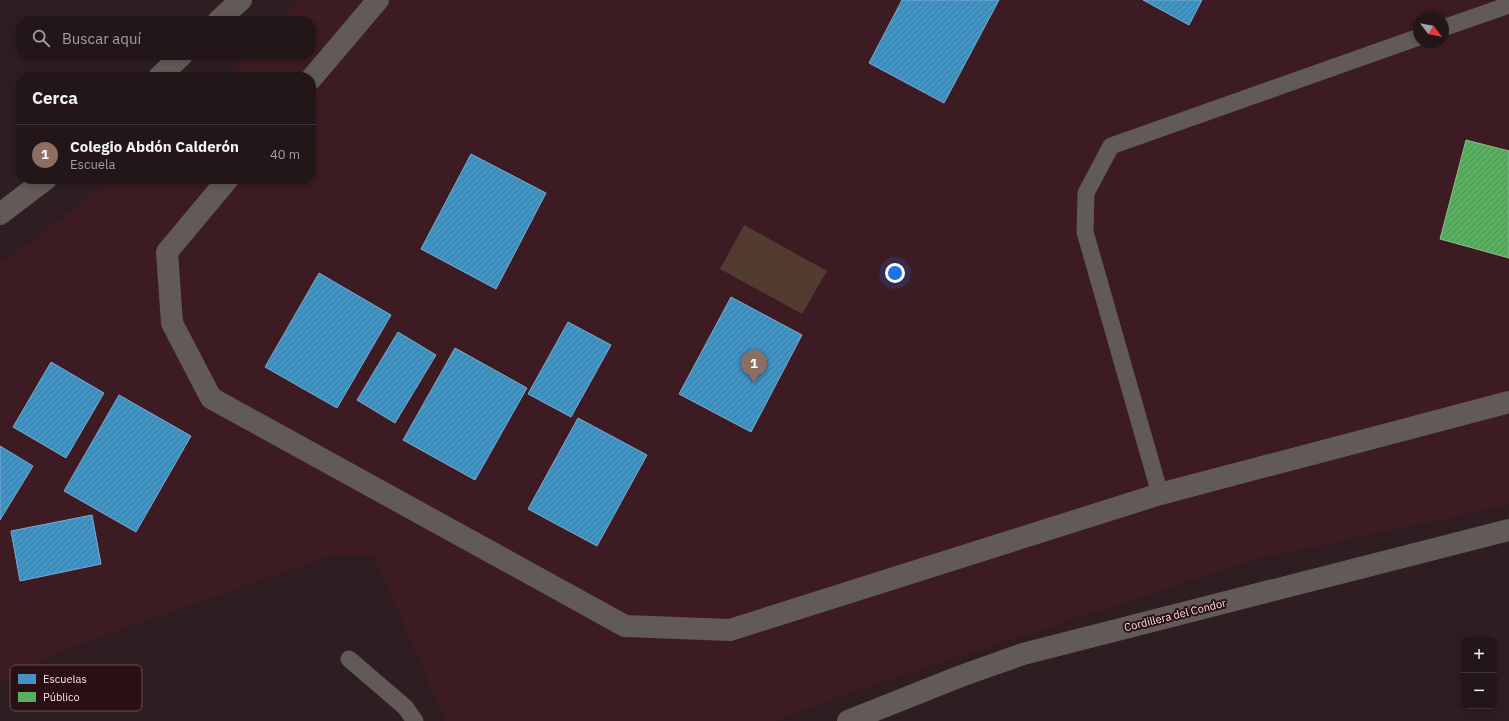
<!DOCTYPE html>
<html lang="es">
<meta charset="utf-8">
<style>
body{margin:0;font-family:"IBM Plex Sans",sans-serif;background:#2b1f22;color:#f1f3f6}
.controls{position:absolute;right:12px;bottom:12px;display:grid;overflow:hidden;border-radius:8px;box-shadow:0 2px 6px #0003}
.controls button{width:36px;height:36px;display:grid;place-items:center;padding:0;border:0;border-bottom:1px solid #403538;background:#231619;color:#f1f3f6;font:20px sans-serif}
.compass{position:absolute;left:1413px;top:12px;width:36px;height:36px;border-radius:50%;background:#231619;box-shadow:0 2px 6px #0003;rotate:121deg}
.you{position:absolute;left:895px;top:273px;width:14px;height:14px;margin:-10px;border:3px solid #fff;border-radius:50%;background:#1a73e8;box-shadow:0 0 0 6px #1a73e833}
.badge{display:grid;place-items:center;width:26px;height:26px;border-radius:50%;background:#0b8043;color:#fff;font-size:13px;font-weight:700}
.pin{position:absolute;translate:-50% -33px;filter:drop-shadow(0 1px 2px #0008)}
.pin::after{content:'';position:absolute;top:21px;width:14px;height:12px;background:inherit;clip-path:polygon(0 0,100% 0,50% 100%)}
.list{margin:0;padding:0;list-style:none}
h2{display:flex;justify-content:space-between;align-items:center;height:52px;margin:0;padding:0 16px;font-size:17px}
h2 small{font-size:13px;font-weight:400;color:#a39fa2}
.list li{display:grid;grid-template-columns:26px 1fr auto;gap:12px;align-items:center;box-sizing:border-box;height:60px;padding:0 16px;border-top:1px solid #403538}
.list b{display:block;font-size:15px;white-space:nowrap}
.list p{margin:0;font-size:13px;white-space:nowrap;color:#a39fa2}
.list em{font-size:13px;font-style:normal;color:#a39fa2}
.icon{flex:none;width:22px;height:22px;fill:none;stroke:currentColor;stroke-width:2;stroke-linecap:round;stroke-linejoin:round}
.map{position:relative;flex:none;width:1509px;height:721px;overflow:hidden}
.search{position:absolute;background:#231619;box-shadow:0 2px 6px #0003;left:16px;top:16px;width:300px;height:44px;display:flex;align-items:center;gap:10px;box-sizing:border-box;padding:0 14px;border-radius:16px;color:#a39fa2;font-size:15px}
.panel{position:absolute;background:#231619;box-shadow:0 2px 6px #0003;left:16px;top:72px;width:300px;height:112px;border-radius:16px}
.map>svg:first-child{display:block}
.built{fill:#3d1b22;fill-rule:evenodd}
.green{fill:#523b30}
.schools{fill:url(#schools-hatch);stroke:#7aacce}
.public{fill:url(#public-hatch);stroke:#8bbf8a}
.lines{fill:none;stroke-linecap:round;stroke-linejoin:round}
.service{stroke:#615a59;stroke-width:17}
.minor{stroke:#615a59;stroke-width:22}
.labels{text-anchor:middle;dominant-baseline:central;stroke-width:4;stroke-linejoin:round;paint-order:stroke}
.street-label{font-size:11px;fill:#fce7e9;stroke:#2a0f14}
.key{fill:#2a0f14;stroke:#695054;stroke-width:1}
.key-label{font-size:11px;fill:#fce7e9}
</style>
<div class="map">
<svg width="1509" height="721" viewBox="0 0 1509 721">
<defs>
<pattern id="schools-hatch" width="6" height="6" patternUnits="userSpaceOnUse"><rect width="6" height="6" fill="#4393c3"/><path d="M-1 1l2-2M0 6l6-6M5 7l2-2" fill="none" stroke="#467897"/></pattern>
<pattern id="public-hatch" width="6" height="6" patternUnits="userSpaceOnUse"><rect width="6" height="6" fill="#5aae61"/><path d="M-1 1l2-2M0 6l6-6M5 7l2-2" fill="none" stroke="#568e59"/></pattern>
</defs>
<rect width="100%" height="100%" fill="#2f1e21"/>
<path class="built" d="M297,0H1509V505L1251,560L836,698L776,721H446L373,555L330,556L63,650L0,681V262L38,237L110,179H311V77H224L245,55H311V21H277ZM1419,18H1443V42H1419Z"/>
<path class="green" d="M744,225L827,271L802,314L720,269Z"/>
<path class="schools" d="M902,0H999L944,103L869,63Z
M1143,0H1202L1189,25Z
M471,154L546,193L496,289L421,249Z
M319,273L391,315L337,408L265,367Z
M731,297L802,335L751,432L679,394Z
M568,322L611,345L571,417L528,394Z
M398,332L436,355L395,423L357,400Z
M455,348L527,388L475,480L403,440Z
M51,362L104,393L66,458L13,427Z
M119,395L191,436L136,532L64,491Z
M578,418L647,455L597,546L528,509Z
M0,446L33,466L0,520Z
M92,515L101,564L20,581L11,531Z"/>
<path class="public" d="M1466,140L1509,151V258L1440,239Z"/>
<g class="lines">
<path class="service" d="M1443,28L1509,5
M1160,494L1085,232L1086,193L1111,146L1419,37
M349,659L405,707L415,721"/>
<path class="minor" d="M218,21L241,0
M159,77L182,55
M311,79L378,0
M228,179L167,252L172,323L211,398L625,626L730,630L1160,494L1509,402
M0,214L46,179
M848,721L961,676L1023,654L1509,530"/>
</g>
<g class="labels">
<g class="street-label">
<text transform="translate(1175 615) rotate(-14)">Cordillera del Condor</text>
</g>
</g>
<rect x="10" y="665" width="132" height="46" rx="6" class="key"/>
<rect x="18" y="674" width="18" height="10" fill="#4393c3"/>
<rect x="18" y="692" width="18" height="10" fill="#5aae61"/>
<g class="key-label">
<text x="43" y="683">Escuelas</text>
<text x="43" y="701">Público</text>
</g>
</svg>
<div class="controls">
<button>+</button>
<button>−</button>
</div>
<svg class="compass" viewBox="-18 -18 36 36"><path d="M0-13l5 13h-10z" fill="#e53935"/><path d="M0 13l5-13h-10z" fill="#a39fa2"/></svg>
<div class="you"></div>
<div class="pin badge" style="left:754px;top:383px;background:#8d6e63">1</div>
<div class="search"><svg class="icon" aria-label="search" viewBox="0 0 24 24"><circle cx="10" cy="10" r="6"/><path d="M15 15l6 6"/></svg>Buscar aquí</div>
<section class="panel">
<h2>Cerca<small></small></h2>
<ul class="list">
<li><span class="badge" style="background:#8d6e63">1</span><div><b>Colegio Abdón Calderón</b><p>Escuela</p></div><em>40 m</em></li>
</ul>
</section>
</div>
